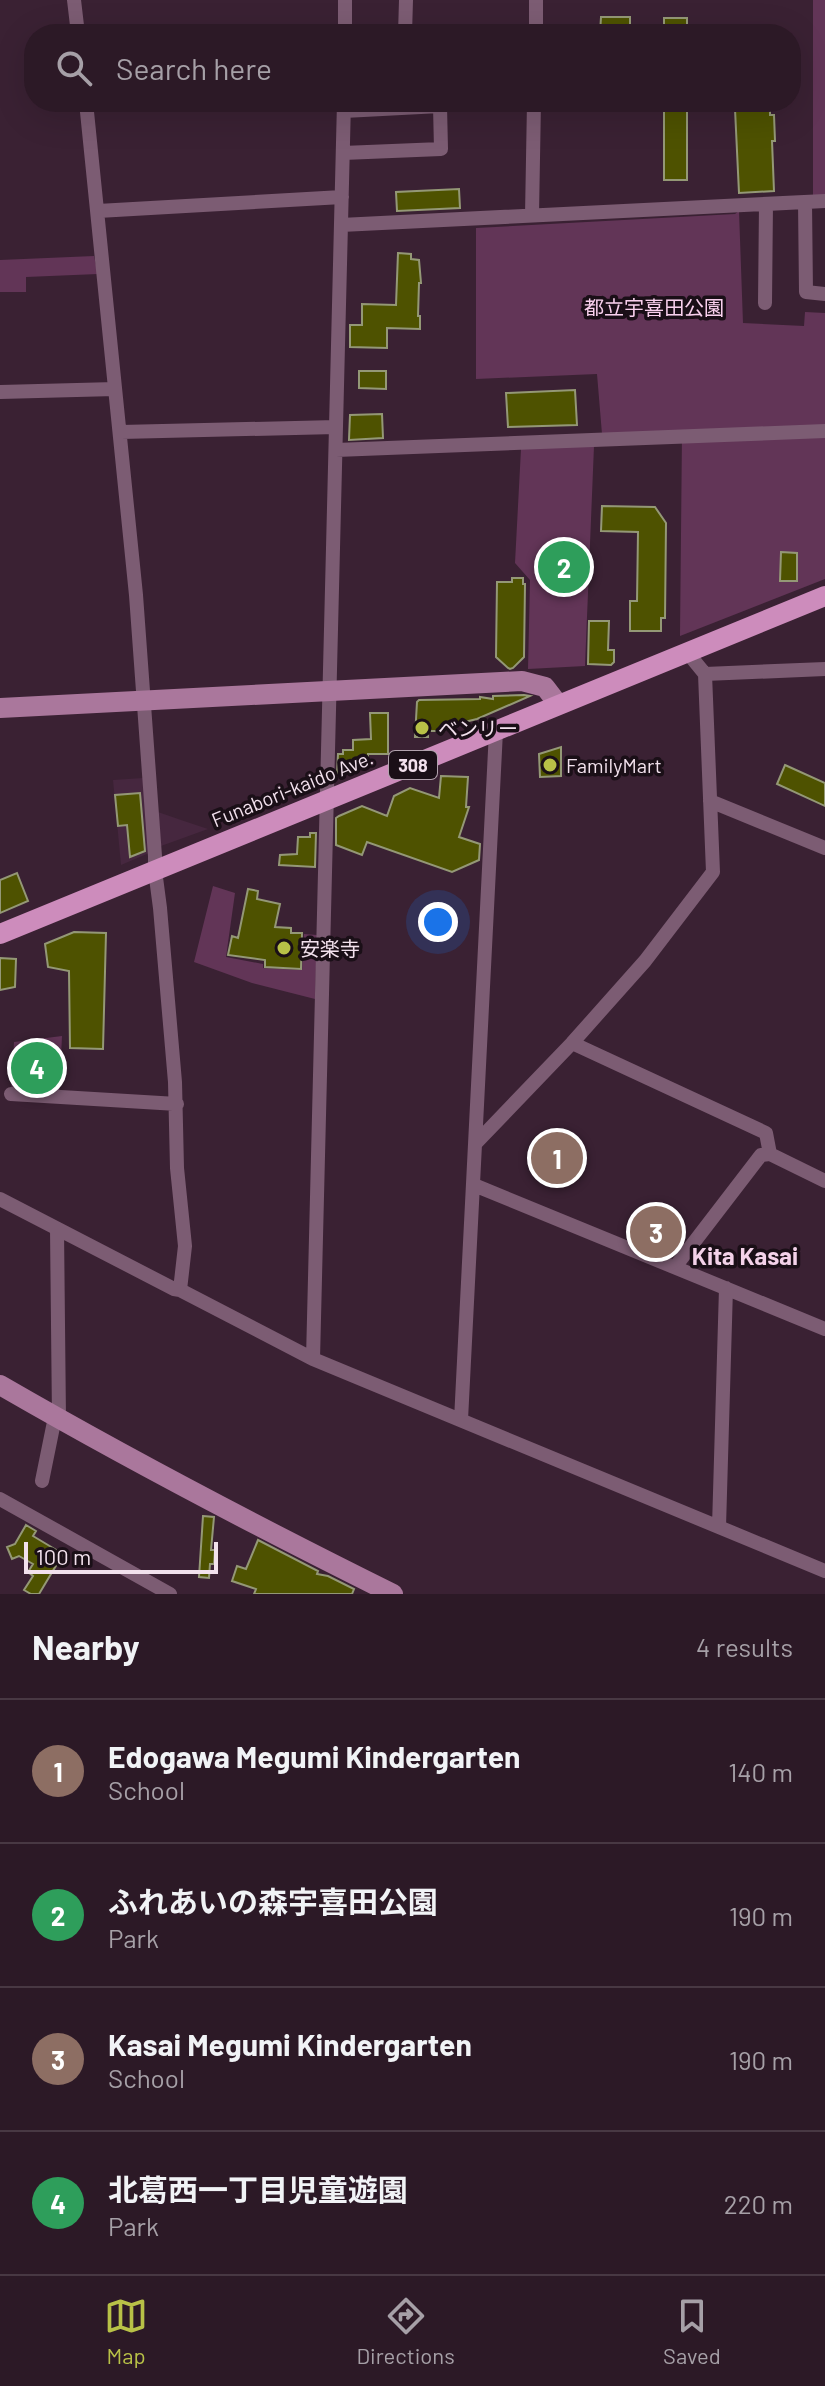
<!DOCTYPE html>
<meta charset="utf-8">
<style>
body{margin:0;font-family:Barlow,"Noto Sans JP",sans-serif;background:#34222e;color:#f1f3f6}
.scale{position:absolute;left:24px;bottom:20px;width:194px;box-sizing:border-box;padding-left:8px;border:4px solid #f2e1ed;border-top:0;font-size:22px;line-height:28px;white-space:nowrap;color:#f2e1ed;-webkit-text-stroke:6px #1a0f17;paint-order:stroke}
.you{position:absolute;left:438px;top:922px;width:28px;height:28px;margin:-20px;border:6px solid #fff;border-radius:50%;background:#1a73e8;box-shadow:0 0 0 12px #1a73e833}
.badge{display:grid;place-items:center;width:52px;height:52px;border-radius:50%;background:#b8c147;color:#fff;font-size:26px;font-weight:700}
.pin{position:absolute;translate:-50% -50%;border:4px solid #fff;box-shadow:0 2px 8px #0006}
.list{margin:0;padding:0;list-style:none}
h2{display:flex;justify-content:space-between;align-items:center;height:104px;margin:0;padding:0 32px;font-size:34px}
h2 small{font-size:26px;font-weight:400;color:#a6a0a7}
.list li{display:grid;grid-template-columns:52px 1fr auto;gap:24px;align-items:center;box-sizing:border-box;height:144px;padding:0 32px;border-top:2px solid #483843}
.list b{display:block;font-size:30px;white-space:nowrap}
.list p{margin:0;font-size:26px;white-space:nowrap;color:#a6a0a7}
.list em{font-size:26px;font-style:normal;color:#a6a0a7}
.icon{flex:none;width:44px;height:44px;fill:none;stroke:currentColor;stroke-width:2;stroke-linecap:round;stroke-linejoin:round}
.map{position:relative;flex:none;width:825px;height:1594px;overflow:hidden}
.search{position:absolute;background:#2c1926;box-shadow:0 8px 32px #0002;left:24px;right:24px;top:24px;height:88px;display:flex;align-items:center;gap:20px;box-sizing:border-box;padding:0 28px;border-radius:32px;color:#a6a0a7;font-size:30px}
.sheet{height:680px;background:#2c1926}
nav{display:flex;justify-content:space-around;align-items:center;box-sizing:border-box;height:112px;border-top:2px solid #483843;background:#2c1926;font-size:22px;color:#a6a0a7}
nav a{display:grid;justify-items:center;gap:4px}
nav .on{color:#b8c147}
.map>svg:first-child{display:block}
.built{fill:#46273f}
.green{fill:#623557}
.building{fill:#4e5200;stroke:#949876;stroke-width:2}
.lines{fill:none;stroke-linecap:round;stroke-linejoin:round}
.street{stroke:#7c5c73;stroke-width:14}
.secondary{stroke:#aa779c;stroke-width:20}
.primary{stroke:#cd8cbc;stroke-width:20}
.poi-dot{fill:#b8c147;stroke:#1a0f17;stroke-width:3}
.labels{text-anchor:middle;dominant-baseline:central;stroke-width:7;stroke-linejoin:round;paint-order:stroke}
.shield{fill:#1a0f17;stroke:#b1a2ad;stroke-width:2}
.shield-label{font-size:18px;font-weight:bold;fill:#f2e1ed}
.park-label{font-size:20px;fill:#f9d0ed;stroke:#1a0f17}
.poi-label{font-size:20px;fill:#f2e1ed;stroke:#1a0f17;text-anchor:start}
.street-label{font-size:20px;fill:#f2e1ed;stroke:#1a0f17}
.quarter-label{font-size:24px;font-weight:bold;fill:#f3d2e9;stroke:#1a0f17}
</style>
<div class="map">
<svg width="825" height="1594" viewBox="0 0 825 1594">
<rect width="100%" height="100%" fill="#3a2133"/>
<path class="built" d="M143,778L149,853L121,865L113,780Z
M158,812L181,820L208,829L161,846Z"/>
<path class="green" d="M813,0H825V196H813Z
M739,211L743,323L804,326L805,312L825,313V579L680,636L682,432L602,434L597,374L476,379V228L735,214Z
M94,256L98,274L26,277V292H0V260Z
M594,446L585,666L528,669L530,580L515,563L521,449Z
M213,886L235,893L226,957L263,964V968L302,970L304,934L317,935L315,999L252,983L194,962Z
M62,1036L59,1098L11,1094L14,1042Z"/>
<path class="building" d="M601,17H630V34H600Z
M664,18H687V34H664Z
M664,102H687V180H664Z
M747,102H760V108H770V115H774L775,141H772L774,191L739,193L735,109H747Z
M459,189L460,208L397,211L396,192Z
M398,253L411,254V259L419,260L421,283H419L418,316H420V329L387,328V348L350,347V325H362V304L396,305Z
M359,371H386V389L359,388Z
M575,390L577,425L508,427L506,393Z
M382,414L383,438L349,440L350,415Z
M602,506L655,507L666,523L665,618H661V631H630V601H637L638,532L601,531Z
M781,552L797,553V581H780Z
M512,578H523V584H525L524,657L513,668L510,669L508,668L496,657L497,582H512Z
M589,621H609L608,650H614V662L611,665L588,664Z
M524,695L530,696L477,719L452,725L444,731H428V737H415L417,702L419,700L480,699V697L493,699V696Z
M370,713H388V754H368V762L343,774H337L338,754H343V750H353V740L371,739Z
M561,747V776L540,777L539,754Z
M785,765L825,783V806L777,784Z
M441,776L468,777L466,807H469L459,837L480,844L479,860L452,872L367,842L362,855L336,845V818L339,816L362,806L387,816L394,796L410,788L439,798Z
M140,793L145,851L130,857L127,825L118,826L115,795Z
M310,833H316L315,867L279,865L280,855L297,854L298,837H310Z
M17,873L28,901L0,913V880Z
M248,889L258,891L257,899L280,904L275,927L291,928V933H302L301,969L265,967V960L228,955L232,936L238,938Z
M74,932L106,933L103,1049L70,1048L69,971L48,967L45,944Z
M0,958L16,959L15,987L0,990Z
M203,1516L214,1517L211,1550H215L214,1564H210L209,1578L199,1577Z
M26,1525L36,1531L33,1536L63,1554L39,1594H31L24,1590L33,1576L28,1572L33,1564L19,1556L12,1559L7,1547L15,1544Z
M258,1540L318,1571L317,1574L328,1576L354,1589L352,1594H254L256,1589L232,1581L237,1566L246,1569Z"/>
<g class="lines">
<path class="street" d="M74,0L78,34
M345,0V34
M405,34L406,0
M536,34V0
M343,153L441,149L440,106L344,111
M805,202L806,292L825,294
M98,211L342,197
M532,215L534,102
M341,225L825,201
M765,303L766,204
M0,392L115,389
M121,432L336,427
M336,450L825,431
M705,674L825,669
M710,801L825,848
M572,1043L766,1133L770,1154L761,1155L675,1267
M11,1094L177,1104
M476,1143L572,1043L645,961L713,872L705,674L687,652
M770,1154L825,1181
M474,1185L825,1329
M0,1199L174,1289L180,1290L185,1246L177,1168L175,1082L160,908L155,870V856L136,595L86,102
M57,1229L59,1419
M180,1290L313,1359L825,1571
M313,1359L344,102
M461,1420L496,731
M42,1481L55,1417
M0,1499L170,1594
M719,1527L726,1288"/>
<path class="secondary" d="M0,708L522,681L545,687L558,704
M0,1385C128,1459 260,1528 393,1594"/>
<path class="primary" d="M0,934L825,596"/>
</g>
<g class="poi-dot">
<circle cx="422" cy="728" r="8"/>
<circle cx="550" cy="765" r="8"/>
<circle cx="284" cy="948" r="8"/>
</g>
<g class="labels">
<rect class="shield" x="389" y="751" width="48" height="28" rx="6"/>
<g class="shield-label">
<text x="413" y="765">308</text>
</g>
<g class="park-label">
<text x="654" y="307">都立宇喜田公園</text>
</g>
<g class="poi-label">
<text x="438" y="728">ベンリー</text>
<text x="566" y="765">FamilyMart</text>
<text x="300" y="948">安楽寺</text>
</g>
<g class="street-label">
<text transform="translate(292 788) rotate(-22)">Funabori-kaido Ave.</text>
</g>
<g class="quarter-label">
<text x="745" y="1255">Kita Kasai</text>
</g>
</g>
</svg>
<div class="scale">100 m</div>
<div class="you"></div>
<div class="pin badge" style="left:557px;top:1158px;background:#8d6e63">1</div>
<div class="pin badge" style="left:564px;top:567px;background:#2e9e5b">2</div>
<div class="pin badge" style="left:656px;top:1232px;background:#8d6e63">3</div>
<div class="pin badge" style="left:37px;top:1068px;background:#2e9e5b">4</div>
<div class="search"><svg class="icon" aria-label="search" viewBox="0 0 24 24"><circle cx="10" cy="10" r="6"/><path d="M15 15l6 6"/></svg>Search here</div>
</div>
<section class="sheet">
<h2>Nearby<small>4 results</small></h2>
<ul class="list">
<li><span class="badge" style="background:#8d6e63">1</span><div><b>Edogawa Megumi Kindergarten</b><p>School</p></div><em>140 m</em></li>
<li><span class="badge" style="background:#2e9e5b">2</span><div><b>ふれあいの森宇喜田公園</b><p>Park</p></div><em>190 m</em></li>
<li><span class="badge" style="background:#8d6e63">3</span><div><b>Kasai Megumi Kindergarten</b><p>School</p></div><em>190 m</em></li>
<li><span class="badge" style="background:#2e9e5b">4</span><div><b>北葛西一丁目児童遊園</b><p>Park</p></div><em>220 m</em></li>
</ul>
</section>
<nav>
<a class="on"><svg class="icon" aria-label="map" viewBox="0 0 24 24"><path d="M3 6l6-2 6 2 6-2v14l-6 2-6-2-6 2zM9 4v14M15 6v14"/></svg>Map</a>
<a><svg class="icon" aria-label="directions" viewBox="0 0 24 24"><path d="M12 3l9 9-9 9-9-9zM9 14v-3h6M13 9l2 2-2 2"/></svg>Directions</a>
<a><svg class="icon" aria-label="saved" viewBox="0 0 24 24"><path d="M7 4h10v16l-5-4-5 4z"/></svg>Saved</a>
</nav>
